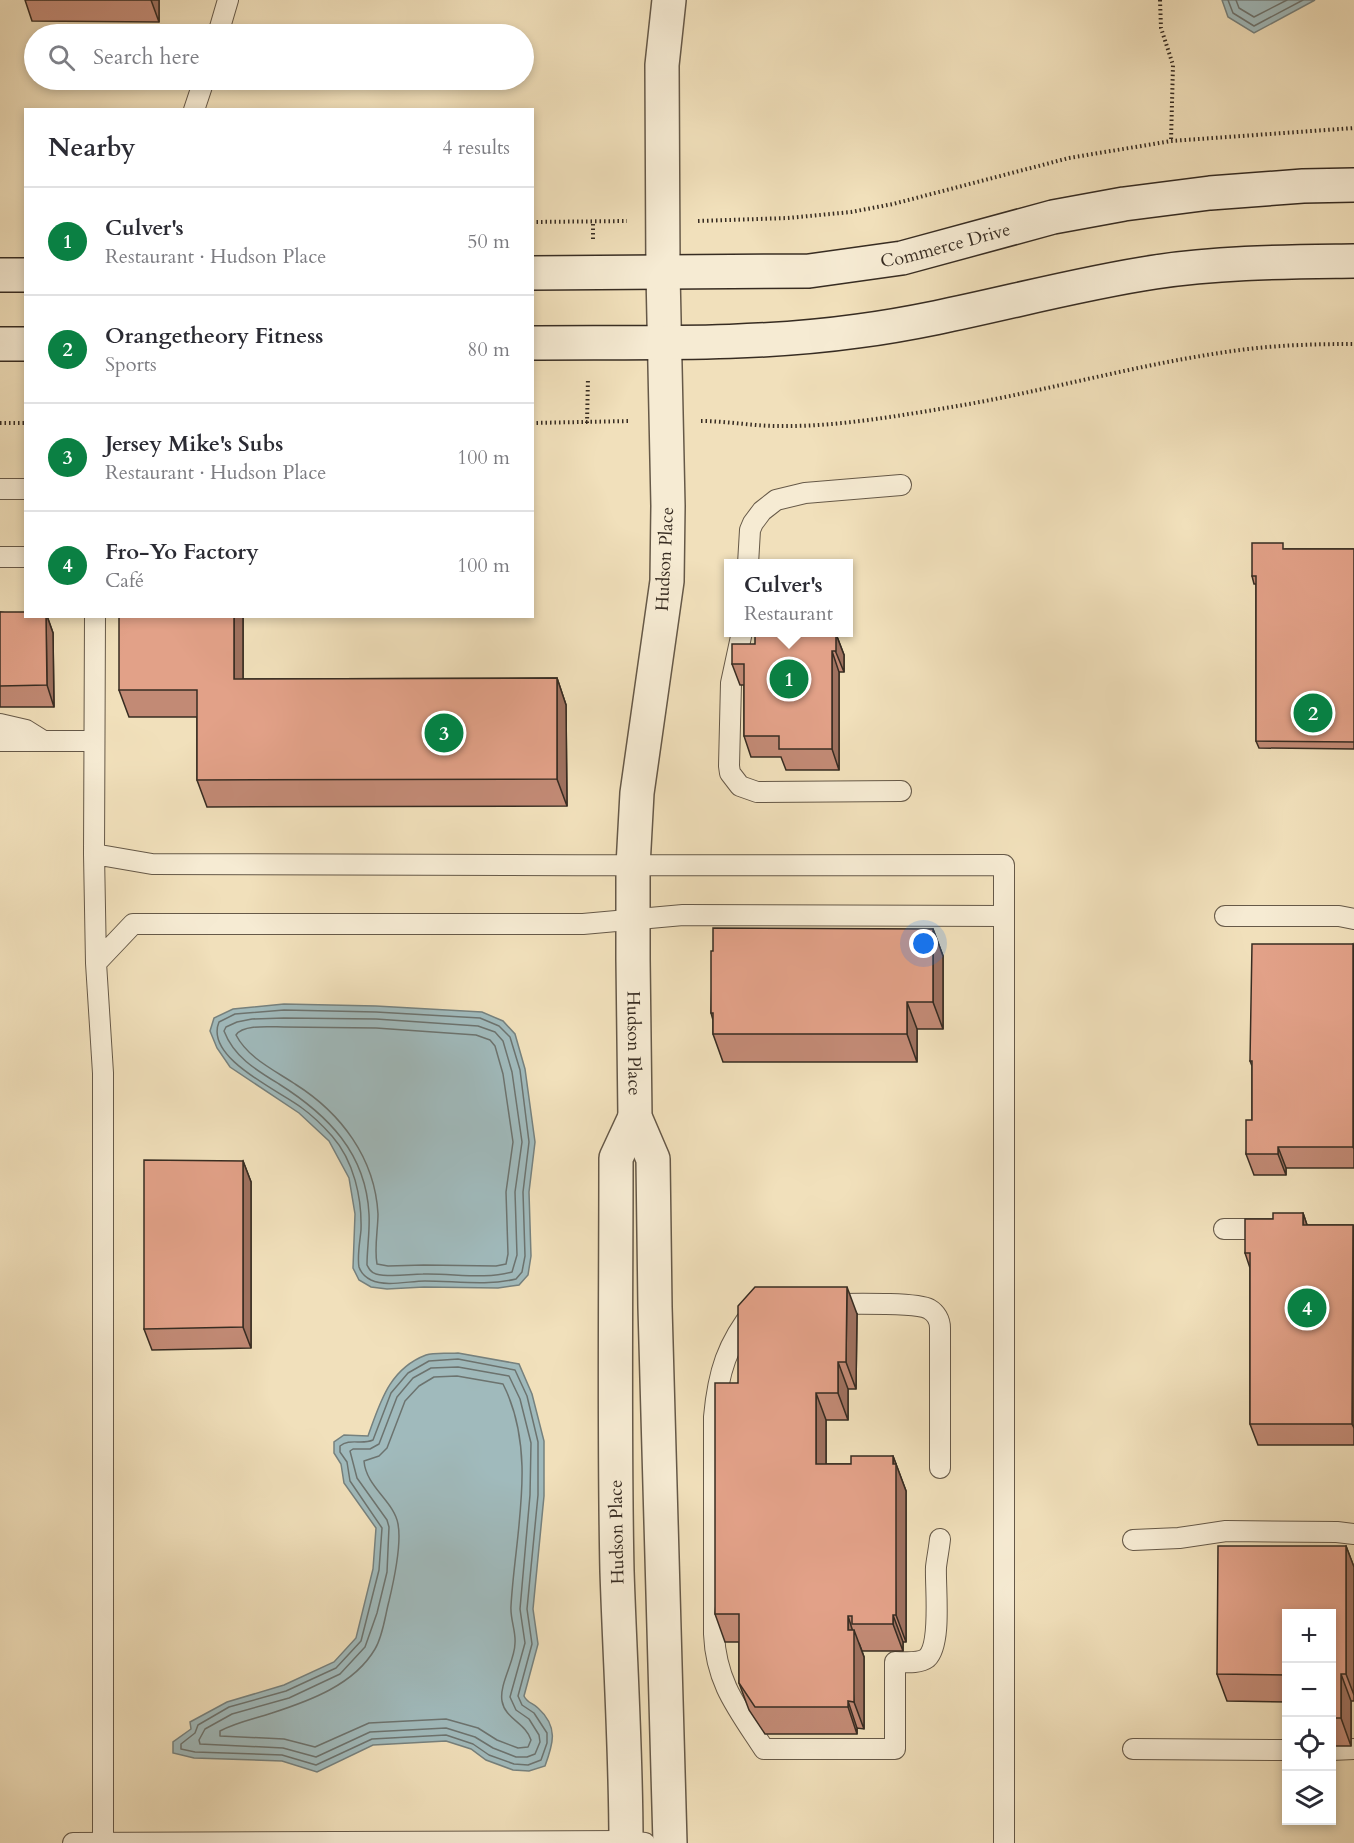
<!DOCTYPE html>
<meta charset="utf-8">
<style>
body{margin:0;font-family:Cardo,serif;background:#f7f7f7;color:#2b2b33}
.controls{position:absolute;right:18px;bottom:18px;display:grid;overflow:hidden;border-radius:0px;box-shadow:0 3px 9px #0003}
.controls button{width:54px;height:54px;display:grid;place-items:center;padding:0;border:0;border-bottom:2px solid #e1e1e2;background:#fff;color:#2b2b33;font:30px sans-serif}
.you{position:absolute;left:924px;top:944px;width:21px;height:21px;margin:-15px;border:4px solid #fff;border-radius:50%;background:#1a73e8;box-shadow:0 0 0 9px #1a73e833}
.badge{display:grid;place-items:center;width:39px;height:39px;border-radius:50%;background:#0b8043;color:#fff;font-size:20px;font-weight:700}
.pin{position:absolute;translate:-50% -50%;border:3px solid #fff;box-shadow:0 2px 6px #0006}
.popup{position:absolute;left:724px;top:559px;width:129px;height:78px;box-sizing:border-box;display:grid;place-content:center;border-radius:0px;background:#fff;filter:drop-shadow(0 2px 4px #0005);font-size:20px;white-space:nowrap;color:#7c7c81}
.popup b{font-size:22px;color:#2b2b33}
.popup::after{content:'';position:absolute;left:50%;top:100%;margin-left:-12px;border:12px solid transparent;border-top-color:#fff}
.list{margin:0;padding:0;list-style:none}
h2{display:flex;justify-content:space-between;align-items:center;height:78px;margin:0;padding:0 24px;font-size:26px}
h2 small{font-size:20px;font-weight:400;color:#7c7c81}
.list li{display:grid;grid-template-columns:39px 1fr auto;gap:18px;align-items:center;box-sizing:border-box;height:108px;padding:0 24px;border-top:2px solid #e1e1e2}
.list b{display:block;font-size:22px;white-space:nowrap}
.list p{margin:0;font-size:20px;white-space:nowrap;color:#7c7c81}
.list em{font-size:20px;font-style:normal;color:#7c7c81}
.icon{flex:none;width:33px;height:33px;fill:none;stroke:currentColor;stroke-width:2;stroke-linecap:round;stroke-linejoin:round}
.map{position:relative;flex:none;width:1354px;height:1843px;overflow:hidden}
.search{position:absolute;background:#fff;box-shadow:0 3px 9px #0003;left:24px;top:24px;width:510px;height:66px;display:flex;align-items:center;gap:15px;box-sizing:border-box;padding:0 21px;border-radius:33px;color:#7c7c81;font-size:22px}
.panel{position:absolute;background:#fff;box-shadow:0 3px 9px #0003;left:24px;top:108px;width:510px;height:510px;border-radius:0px}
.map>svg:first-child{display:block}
.water{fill:#a0babc;stroke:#76817e;stroke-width:1.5}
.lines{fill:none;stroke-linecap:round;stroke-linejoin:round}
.shore{stroke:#6c736f;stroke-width:1.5}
.lane-casing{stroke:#665948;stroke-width:22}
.street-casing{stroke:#665948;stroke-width:36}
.secondary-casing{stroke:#372c22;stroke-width:36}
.path{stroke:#372c22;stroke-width:4;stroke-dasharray:1.5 3;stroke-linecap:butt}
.lane{stroke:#f6ebd3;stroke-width:20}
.street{stroke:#f6ebd3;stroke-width:33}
.secondary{stroke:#f6ebd3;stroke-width:33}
.wall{fill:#c28a75;stroke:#372c22;stroke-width:1.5}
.shaded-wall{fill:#9e715f;stroke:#372c22;stroke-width:1.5}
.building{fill:#e2a188;stroke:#372c22;stroke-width:1.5}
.labels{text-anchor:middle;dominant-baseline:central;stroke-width:4.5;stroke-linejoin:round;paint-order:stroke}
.street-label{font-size:18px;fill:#372c22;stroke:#f6ebd3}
</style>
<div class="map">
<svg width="1354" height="1843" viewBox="0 0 1354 1843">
<rect width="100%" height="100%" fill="#f1e0bb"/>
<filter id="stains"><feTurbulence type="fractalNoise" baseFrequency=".00333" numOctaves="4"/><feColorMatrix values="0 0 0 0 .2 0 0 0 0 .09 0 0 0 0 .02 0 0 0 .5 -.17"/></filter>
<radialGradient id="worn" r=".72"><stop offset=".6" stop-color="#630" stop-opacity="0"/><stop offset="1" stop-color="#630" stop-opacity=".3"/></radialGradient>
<path class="water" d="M1222,0H1315L1254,33L1228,17Z
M284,1004L376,1006L482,1012L503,1021L515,1034L525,1069L535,1142L529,1192L531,1256L528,1275L519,1285L498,1288L424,1287L387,1289L371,1287L359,1280L353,1268L355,1214L349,1178L329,1141L299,1113L230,1067L217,1048L210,1031L214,1018L233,1009Z
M458,1353L519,1364L532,1394L544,1441V1496L533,1609L538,1644L524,1696C527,1703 533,1703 538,1708C559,1727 553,1744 545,1766L529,1771L513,1770L486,1760L471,1749L446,1741L373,1745L317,1772L282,1761L194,1758L173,1753V1742L191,1729L190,1722L227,1702L284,1685L334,1662L356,1638L373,1569L376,1528L344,1483L341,1464L334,1453V1442L344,1435L368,1436C380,1403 389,1369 426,1355C435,1352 449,1354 458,1353Z"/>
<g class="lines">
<path class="shore" d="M1228,0L1233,13L1254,26L1303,0
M1236,0L1239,8L1254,17L1287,0
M284,1010L376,1012L480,1018L499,1026L510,1037L520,1070L529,1142L523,1192L525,1256L522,1272L516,1279C487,1286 455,1281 425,1281C409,1281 386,1287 371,1280C365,1277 361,1273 359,1267C357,1256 360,1241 361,1230C362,1198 354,1161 332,1136C324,1127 313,1116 302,1108C280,1091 204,1058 219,1022L235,1014Z
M284,1018L376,1019L478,1026L495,1032L503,1041L512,1072L522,1142L515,1192L517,1255L512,1272C485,1280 452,1273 423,1274C409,1274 391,1278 376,1274C371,1273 369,1269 367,1265C367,1248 370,1231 369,1214C366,1153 328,1115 279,1084C256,1070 234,1057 224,1031L226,1027L237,1022L252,1019Z
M284,1027L376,1028L476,1035L490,1040L495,1046L503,1074L513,1142L506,1192L508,1254L506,1264L496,1266L424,1265L388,1266L377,1264C374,1248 378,1230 378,1214C375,1158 341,1113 295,1084C274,1070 248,1058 236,1035C243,1024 271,1027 284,1027Z
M458,1359L515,1370L527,1396L538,1442V1495L527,1609L532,1644L518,1696L522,1705L534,1713L547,1733V1743L541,1760L528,1765L514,1764L489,1755L473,1744L446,1735L372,1739L316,1765L282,1755L195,1752L181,1749V1744L195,1733L198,1725L229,1707L286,1691L336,1668L361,1641L379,1570L382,1528L350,1481L347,1462L340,1452V1446C349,1438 362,1445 373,1440L391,1393L408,1373L429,1361Z
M458,1367L509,1376L520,1399L531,1443L530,1495L520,1609L525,1643L510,1697L516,1710L529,1719L539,1735L540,1742L535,1754L527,1757H516L493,1748L475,1737L446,1728L370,1732L316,1757L283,1748L200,1744L199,1740L205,1729L232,1714L289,1698L340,1674L365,1647L377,1613L387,1572L389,1527L387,1520L357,1478L350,1451L353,1449H370L379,1444L397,1397L413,1378L431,1368Z
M457,1376L503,1384C538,1453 515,1533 511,1606C510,1619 516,1631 515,1643C515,1661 499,1684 502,1701C505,1719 526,1723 531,1740L528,1747L518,1748L497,1740L478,1728L446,1719L369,1723L315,1747L284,1739L220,1736V1731C237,1722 254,1719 272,1713C309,1701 354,1685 375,1649C383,1636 385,1616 389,1601C394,1580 402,1545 398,1524C394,1501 366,1487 364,1461L379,1456L387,1448L405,1401L419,1386L434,1377Z"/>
<g class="lane-casing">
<path id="lane" d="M218,34L228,0
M194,110L204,80
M0,489H26
M0,557H26
M748,564L750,530L753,523L762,511L776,500L805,493L901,485
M95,616L94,854L96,963L103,1073V1843
M742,632L731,683L729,766L730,773L740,786L757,792L901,791
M0,724L26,730L42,740
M0,741H94
M94,854L152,864C436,866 720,865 1004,865V1843
M1225,916H1339L1354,919
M96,963L133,924H583L683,915L1004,916
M1224,1229H1270
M828,1304C847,1304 916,1302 929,1309C936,1313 940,1320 940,1328V1468
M755,1309C727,1343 718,1373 714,1417V1634C716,1683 738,1709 764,1749H895V1662C904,1662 919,1664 927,1658C942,1644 935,1587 936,1567C937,1558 939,1549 940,1539
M1133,1540L1179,1538L1226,1531L1337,1532L1354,1534
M1133,1749L1286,1750
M1332,1750L1354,1749
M73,1843L626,1841L645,1843"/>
</g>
<g class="street-casing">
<g id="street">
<path id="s1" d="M669,0L662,65L663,273L668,506L667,581L637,793L633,866V959L635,1117L653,1159L655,1307L670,1843"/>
<path d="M626,1843C626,1752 620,1662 617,1571C614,1434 616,1296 616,1158L635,1117"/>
</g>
</g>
<g class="secondary-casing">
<g id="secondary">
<path id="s2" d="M532,273L809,271L902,258L1053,217L1124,204L1210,193L1303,186L1354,185"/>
<path d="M0,275H26"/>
<path d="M532,343C641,342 751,346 858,331C958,318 1055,287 1155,272C1221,262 1288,262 1354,261"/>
<path d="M0,344H26"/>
</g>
</g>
<path class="path" d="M1160,0L1161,28L1173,65L1171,141
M698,221L788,218L851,212L893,204L1069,158L1171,141L1354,128
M532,222L627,221
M593,239V221
M701,421C727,421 752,426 778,426C834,427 891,417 946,408C1044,392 1141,363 1240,350C1278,345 1316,344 1354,344
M0,423H26
M532,423L631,421
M587,423L588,378"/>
<use href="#lane" class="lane"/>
<use href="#street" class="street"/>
<use href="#secondary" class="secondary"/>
</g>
<path class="wall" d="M25,0H159V22L32,21Z
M1285,549H1354V749L1259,748L1256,741V584H1254L1252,576Z
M0,612L26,616H47L53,633L54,707H0Z
M243,616V679L557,678L566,705L567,806L207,807L197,780V717H129L119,690Z
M835,633V634H836L844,655V672H839V770H786L781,757H751L744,736V685H740L732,664L755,644Z
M933,929L943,956V1029H917V1062H723L713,1034V1020L711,1013L713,951Z
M1353,944L1354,947V1168H1286V1175H1254L1246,1154L1252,1120V1066L1250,1061Z
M243,1161L251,1182V1348L152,1350L144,1329Z
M1303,1213L1307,1225H1353L1354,1229V1445H1258L1250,1424V1268L1245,1253L1273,1219Z
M857,1314L856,1389H848V1420H826V1464H851L893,1456L906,1491V1642H903V1651H862L859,1643L864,1657V1729L857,1728V1734H765L749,1710L739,1683V1642H725L715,1614L738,1383Z
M1346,1546L1354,1567V1701H1351V1746H1332V1614H1287V1702L1227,1701L1217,1674Z"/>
<path class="shaded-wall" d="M151,0H159V22Z
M46,616H47L53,633L54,707L47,685Z
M234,616H243V706L234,679Z
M828,633H835V638L836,634L844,655V672Z
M832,651L839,672V770L832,749Z
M557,678L566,705L567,806L557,779Z
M933,929L943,956V1029L933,1002Z
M1353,944L1354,947V1149L1353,1147Z
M907,1002L917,1029V1062L907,1034Z
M1278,1147L1286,1168V1175L1278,1154Z
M243,1161L251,1182V1348L243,1327Z
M1303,1213L1310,1234L1303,1225Z
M1353,1225L1354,1229V1428L1352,1424Z
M847,1287L857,1314L856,1389L846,1362Z
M838,1362L848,1389V1420L838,1393Z
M816,1393L826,1420V1491L816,1464Z
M893,1456L906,1491V1642L896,1615Z
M1346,1546L1354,1567V1695L1346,1674Z
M893,1615L903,1642V1651L893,1624Z
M848,1616L854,1635V1630L864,1657V1729L854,1702L848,1630Z
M1341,1674L1351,1701V1746L1341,1718Z
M848,1701L857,1728V1734L848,1707Z"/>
<path class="building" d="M1252,543H1283V549H1354V742L1256,741V576H1252Z
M755,563H827V564H755Z
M0,612H26V616H46L47,685L0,686Z
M119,616H234V679L557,678V779L197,780V690H119Z
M755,633H832V634H836V651H832V749H779V736H744V664H732V644H755Z
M713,928L933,929V1002H907V1034H713V1013H711V951H713Z
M1252,944H1353V1147H1278V1154H1246V1120H1252V1061H1250Z
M144,1160L243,1161V1327L144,1329Z
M1273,1213H1303V1225H1353L1352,1424H1250V1253H1245V1219H1273Z
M755,1287H847L846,1362H838V1393H816V1464H851V1456H893V1464H896V1615H893V1624H852V1616H848V1630H854V1702L848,1701V1707H755L739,1683V1614H715V1383H738V1306Z
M1218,1546H1346V1674H1341V1718H1332V1614H1287V1675L1217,1674Z"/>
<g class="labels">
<g class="street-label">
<text stroke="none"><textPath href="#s2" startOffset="416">Commerce Drive</textPath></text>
<text transform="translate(665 559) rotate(-87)">Hudson Place</text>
<text stroke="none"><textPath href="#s1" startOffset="1046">Hudson Place</textPath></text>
<text transform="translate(617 1532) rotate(-91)">Hudson Place</text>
</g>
</g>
<rect width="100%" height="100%" filter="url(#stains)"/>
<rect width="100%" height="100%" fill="url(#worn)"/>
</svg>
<div class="controls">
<button>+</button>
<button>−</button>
<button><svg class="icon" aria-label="locate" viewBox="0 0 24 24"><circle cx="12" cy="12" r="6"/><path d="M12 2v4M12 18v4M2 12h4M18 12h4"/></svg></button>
<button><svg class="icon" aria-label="layers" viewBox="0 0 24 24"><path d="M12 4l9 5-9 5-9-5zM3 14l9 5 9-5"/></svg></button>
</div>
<div class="you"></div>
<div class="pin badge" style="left:789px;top:679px">1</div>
<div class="popup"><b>Culver's</b>Restaurant</div>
<div class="pin badge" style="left:1313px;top:713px">2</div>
<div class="pin badge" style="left:444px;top:733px">3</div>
<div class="pin badge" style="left:1307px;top:1308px">4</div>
<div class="search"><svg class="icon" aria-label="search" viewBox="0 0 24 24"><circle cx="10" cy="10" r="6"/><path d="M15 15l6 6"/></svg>Search here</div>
<section class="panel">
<h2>Nearby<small>4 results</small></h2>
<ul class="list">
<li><span class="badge">1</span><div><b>Culver's</b><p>Restaurant · Hudson Place</p></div><em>50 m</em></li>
<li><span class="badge">2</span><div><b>Orangetheory Fitness</b><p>Sports</p></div><em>80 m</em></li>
<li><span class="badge">3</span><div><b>Jersey Mike's Subs</b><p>Restaurant · Hudson Place</p></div><em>100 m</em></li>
<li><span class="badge">4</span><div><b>Fro-Yo Factory</b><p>Café</p></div><em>100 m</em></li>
</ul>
</section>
</div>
